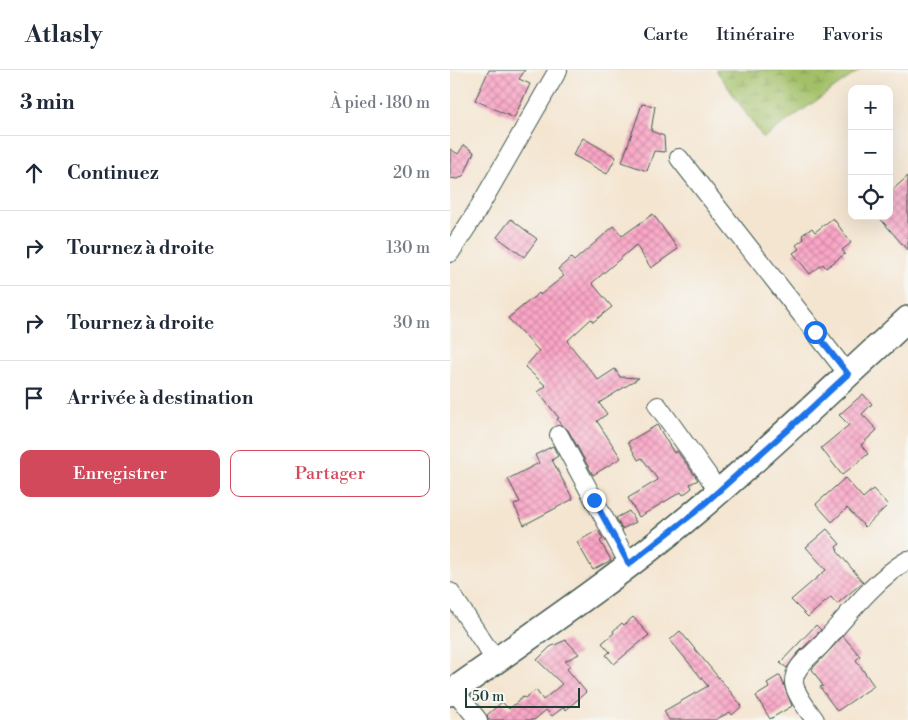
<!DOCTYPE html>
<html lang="fr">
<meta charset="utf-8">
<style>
body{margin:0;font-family:"Libre Bodoni",serif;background:#f6f6f7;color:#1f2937}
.controls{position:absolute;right:15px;top:15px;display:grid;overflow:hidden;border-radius:10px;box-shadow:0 5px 20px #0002}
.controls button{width:45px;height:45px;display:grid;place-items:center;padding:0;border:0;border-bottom:1px solid #e0e1e3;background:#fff;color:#1f2937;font:25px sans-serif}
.scale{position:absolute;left:15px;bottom:12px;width:115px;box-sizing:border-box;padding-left:5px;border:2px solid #1f3d34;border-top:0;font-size:14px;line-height:18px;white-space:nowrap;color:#1f3d34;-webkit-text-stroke:4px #f6f6f2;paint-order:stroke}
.stop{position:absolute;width:15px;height:15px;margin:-11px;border:4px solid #1a73e8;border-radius:50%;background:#fff}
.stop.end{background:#1a73e8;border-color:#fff;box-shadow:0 1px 5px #0008}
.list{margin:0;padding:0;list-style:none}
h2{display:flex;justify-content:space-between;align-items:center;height:65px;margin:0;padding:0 20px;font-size:21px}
h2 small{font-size:16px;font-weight:400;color:#747a83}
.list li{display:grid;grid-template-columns:32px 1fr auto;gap:15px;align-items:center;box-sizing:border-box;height:75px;padding:0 20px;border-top:1px solid #e0e1e3}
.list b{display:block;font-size:19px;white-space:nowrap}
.list em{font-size:16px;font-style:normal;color:#747a83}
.actions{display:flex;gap:10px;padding:15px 20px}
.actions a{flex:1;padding:11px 0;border:1px solid #d1495b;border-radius:10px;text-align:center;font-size:18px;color:#d1495b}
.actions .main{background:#d1495b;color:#fff}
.icon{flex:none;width:28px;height:28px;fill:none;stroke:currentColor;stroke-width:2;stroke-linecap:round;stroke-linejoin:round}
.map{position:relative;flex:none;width:458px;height:650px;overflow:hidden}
header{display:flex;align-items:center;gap:30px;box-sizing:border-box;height:70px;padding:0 25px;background:#fff;border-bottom:1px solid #e0e1e3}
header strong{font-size:24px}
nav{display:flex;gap:28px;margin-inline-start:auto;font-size:18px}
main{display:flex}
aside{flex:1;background:#fff}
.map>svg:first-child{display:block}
.wetland{fill:url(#wetland-marsh);stroke:#617e4e}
.building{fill:url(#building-cross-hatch)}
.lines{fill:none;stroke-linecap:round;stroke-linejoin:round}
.street-casing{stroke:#3f564b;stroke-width:20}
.secondary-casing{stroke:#3f564b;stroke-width:28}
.street{stroke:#fff;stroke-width:18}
.secondary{stroke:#fff;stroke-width:25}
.route{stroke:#1a73e8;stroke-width:6}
</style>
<header>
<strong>Atlasly</strong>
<nav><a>Carte</a><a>Itinéraire</a><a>Favoris</a></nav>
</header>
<main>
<aside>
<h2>3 min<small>À pied · 180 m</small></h2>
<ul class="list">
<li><svg class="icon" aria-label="ahead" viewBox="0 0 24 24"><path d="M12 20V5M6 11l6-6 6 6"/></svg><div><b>Continuez</b></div><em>20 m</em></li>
<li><svg class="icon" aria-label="right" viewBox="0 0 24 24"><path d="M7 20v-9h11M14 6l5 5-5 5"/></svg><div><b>Tournez à droite</b></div><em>130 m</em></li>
<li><svg class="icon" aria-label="right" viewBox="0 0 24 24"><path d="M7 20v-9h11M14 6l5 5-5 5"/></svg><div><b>Tournez à droite</b></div><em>30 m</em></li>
<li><svg class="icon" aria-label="arrive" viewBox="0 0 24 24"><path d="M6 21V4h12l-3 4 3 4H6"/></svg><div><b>Arrivée à destination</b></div></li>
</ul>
<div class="actions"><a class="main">Enregistrer</a><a>Partager</a></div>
</aside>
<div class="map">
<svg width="458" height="650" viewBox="0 0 458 650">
<defs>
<pattern id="wetland-marsh" width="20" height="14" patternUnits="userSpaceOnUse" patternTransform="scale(1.25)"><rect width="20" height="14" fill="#a3c067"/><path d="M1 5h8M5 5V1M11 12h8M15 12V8" fill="none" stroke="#849d56"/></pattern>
<pattern id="building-cross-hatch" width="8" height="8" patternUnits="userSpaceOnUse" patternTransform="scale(1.25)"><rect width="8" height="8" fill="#fba6c6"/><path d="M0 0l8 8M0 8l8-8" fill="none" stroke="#cb88a2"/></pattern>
</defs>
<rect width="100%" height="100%" fill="#f6f6f2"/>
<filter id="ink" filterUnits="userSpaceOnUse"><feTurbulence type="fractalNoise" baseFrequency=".02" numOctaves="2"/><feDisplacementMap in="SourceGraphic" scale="10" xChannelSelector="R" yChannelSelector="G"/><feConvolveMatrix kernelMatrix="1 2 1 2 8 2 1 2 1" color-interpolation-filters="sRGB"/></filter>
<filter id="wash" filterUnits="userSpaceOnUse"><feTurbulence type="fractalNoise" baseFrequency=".0096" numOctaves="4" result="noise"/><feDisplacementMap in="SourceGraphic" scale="20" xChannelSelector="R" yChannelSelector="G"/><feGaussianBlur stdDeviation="1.12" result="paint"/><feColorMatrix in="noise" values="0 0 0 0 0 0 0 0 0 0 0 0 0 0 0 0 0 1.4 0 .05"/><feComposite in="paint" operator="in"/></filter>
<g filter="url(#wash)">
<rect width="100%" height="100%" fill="#f4e5d0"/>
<path class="wetland" d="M266,0H410L313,68Z"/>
<g id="blocks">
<path class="building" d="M39,0H75L69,9L80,14L64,48L25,30Z
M192,34L205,36L201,61L214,66L215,82L204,81L197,101L172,92Z
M133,68L166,87L157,104L123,85Z
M14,75L24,82L14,105L8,109L0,108V79L8,84Z
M458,106V181L428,146H439V123Z
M203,144L228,179L201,198L186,175L142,213L162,237L143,252L141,249L117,271L148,310L165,299L170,307L189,308L149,333L157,344L147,351L171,388L143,405L118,360L111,355L107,349L109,348L88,322L96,316L75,297L89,281L58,248L89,223L90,225L114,206L108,199L121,188L124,191L164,156L172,166Z
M383,148L401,173L392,180L395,184L376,198L373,194L360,204L343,183L349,179L346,175L354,169L352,165L362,158L365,162Z
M61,149L87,169L74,187L47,167Z
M413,324L422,334L412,344L427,360L411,375L418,384L392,405L371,378L399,355L389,345Z
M207,355L224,383L227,381L248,410L240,414L242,418L233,425L231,422L189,447L178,428L208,410L192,388L188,390L178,372Z
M103,376L108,386L102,390L123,429L74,455L64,435L70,432L58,409L89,393L85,385Z
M395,408L413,428L423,419L438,435L415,457L397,438L382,452L366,434Z
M179,441L186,452L172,459L166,448Z
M377,459L390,474L386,477L388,480L387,481L413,512L387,534L381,527L358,547L341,530L376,500L356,477Z
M148,460L153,469L150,471L161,490L143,500L127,472Z
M183,547L199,565L164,594L156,585L160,582L152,573L164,563L163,561L172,553L174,555Z
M366,555L371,560L347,584L337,598L330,593Z
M230,561L292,636L282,645L280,642L265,650H219L214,641L258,616L220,570Z
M393,566L410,586L406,590L424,616L387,641L370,617L373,616L362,599Z
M116,570L129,584L115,591L120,595L117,599L136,622L116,640L114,637L102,646L96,640L84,650H38L37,645L52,632L59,639L73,627L75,628L86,620L93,630L112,614L87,590L100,577Z
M330,605L342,636L320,649L306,626L319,618L317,613Z"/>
</g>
</g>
<g filter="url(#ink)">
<use href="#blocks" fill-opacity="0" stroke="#3f564b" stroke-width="1"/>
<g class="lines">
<g class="street-casing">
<path id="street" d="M229,88L398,304
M0,183L24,146L108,0
M208,336L257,404L268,422
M109,365L179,494
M0,522L46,591
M4,620L28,650
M365,650C359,641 345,624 344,613C343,596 364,584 373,573C397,546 426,508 458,490"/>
</g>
<g class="secondary-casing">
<path id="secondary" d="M0,623C82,565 167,508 244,443C318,381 387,314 458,249"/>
</g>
<use href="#street" class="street"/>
<use href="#secondary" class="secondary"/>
</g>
</g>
<g class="lines" filter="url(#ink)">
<path class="route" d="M144,430L179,494L244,443L344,354L398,304L365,262"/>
</g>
</svg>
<div class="controls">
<button>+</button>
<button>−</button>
<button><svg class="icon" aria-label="locate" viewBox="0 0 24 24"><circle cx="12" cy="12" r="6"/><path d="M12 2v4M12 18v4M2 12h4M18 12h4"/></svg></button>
</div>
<div class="scale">50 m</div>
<div class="stop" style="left:365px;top:262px"></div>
<div class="stop end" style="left:144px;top:430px"></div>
</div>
</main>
